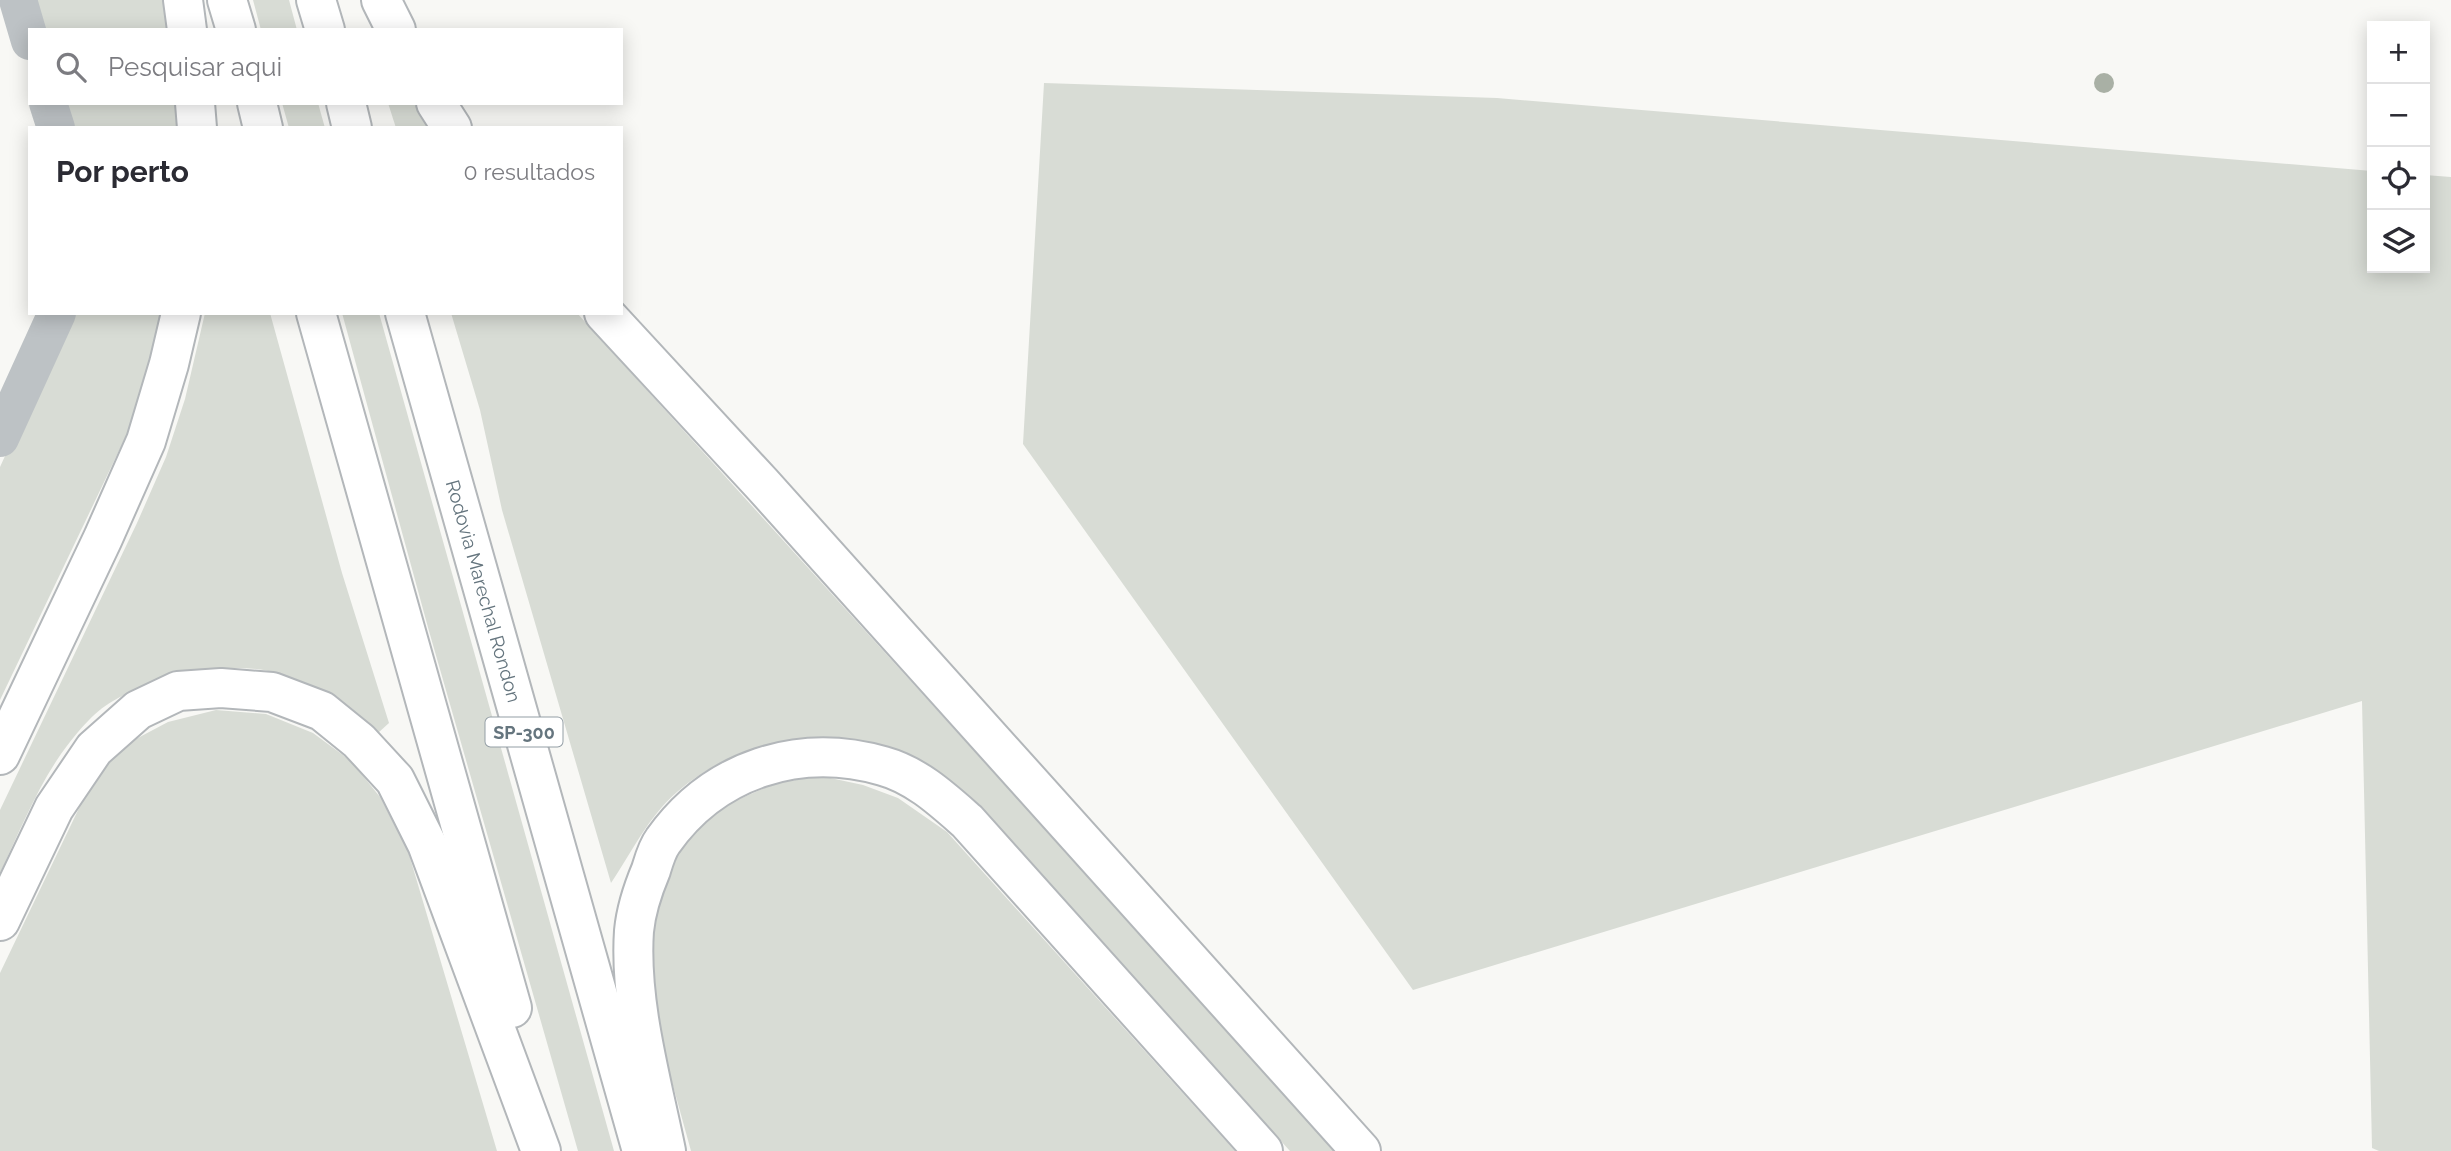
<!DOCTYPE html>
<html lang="pt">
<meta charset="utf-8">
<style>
body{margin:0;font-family:Raleway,sans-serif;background:#f7f7f7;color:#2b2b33}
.controls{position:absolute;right:21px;top:21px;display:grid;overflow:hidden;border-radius:0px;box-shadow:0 4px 18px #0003}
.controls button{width:63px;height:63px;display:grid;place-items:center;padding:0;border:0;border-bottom:2px solid #e1e1e2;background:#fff;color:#2b2b33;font:35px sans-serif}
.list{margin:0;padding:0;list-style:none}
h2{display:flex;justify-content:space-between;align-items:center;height:91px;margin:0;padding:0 28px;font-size:30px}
h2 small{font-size:23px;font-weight:400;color:#7c7c81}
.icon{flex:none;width:38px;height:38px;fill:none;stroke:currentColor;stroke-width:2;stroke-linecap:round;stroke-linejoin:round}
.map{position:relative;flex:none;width:2451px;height:1151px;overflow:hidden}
.search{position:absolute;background:#fff;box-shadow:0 4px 18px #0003;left:28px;top:28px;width:595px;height:77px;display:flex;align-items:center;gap:18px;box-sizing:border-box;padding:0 24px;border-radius:0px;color:#7c7c81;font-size:26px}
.panel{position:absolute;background:#fff;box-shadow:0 4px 18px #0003;left:28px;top:126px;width:595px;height:189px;border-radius:0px}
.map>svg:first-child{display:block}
.green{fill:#d8dcd5}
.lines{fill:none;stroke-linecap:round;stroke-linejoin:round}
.highway-casing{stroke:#b3b7ba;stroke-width:42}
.minor{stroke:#bdc2c5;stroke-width:38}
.highway{stroke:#fff;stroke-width:38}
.tree{fill:#a9b0a5}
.labels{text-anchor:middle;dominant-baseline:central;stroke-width:7;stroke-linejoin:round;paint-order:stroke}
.shield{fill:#fff;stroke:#939ea5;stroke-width:2}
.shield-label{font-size:18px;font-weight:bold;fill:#65757e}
.street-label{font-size:19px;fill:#65757e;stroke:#fff}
</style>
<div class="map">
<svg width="2451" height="1151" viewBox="0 0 2451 1151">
<rect width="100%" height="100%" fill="#f8f8f5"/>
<path class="green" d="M33,0H167L170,30H42Z
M253,0H289L297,30H261Z
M1044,83L1497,98L2372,171V268H2425V175L2451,177V1151H2379L2372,1148L2362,701L1413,990L1023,444Z
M64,103H176L178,128H71Z
M282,103H318L325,128H289Z
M388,103H414L430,128H396Z
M70,313H162L137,413L0,700V467Z
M205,313H270L342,573L389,723L378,733C346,709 313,683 273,672C224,660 155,676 113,701C93,712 75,735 61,754C36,790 19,833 0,873V810L137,523L166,457L185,399Z
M342,313H379L614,1151H578L429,631Z
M451,313H577L1337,1151H1290L966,794C955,786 943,775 931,769C850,723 747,731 677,792C648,817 632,852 611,883L502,510L480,410Z
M216,710L266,714L313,733L351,761L380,797L408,851L497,1151H0V973L81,804L106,765L134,740L168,722Z
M821,776L863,785L898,798L947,832L1235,1151H691L664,1053L650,981L647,932L677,850L701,824L735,801L776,783Z"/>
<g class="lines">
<g class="highway-casing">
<g id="highway">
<path d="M183,0L187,30"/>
<path d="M227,0L236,30"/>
<path d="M316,0L325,30"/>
<path d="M381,0L396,30"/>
<path d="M195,103L197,128"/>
<path d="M257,103L263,128"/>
<path d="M346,103L352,128"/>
<path d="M436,103L452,128"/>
<path d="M316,313L512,1008"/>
<path id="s1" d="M405,313L642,1151"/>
<path d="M604,313L762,484L1361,1151"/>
<path d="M0,755L103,538L146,441L169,364L181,313"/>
<path d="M0,921L54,808L94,749L138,710L178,691L221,688L272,692L322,711L359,741L395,780L427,844L541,1151"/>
<path d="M666,1151C652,1082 629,1002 634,931C636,910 643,889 651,870C654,860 657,849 663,841C714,769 799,742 883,766C916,775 942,799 967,821L1263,1151"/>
</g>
</g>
<path class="minor" d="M18,0L30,41
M48,103L56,128
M0,438L57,313"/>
<use href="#highway" class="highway"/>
</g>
<circle class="tree" cx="2104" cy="83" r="10"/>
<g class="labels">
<rect class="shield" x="485.5" y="717.5" width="77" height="29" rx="5"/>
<g class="shield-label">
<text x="524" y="732">SP-300</text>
</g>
<g class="street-label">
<text stroke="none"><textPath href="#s1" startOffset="289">Rodovia Marechal Rondon</textPath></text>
</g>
</g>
</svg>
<div class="controls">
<button>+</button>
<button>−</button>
<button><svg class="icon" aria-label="locate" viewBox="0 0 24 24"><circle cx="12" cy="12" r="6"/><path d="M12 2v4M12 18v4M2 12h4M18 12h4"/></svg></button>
<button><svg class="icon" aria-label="layers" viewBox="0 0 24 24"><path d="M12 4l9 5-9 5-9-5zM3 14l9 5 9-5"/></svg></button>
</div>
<div class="search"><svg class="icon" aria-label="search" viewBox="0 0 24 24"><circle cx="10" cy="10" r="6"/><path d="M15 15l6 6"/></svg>Pesquisar aqui</div>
<section class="panel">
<h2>Por perto<small>0 resultados</small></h2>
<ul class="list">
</ul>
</section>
</div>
